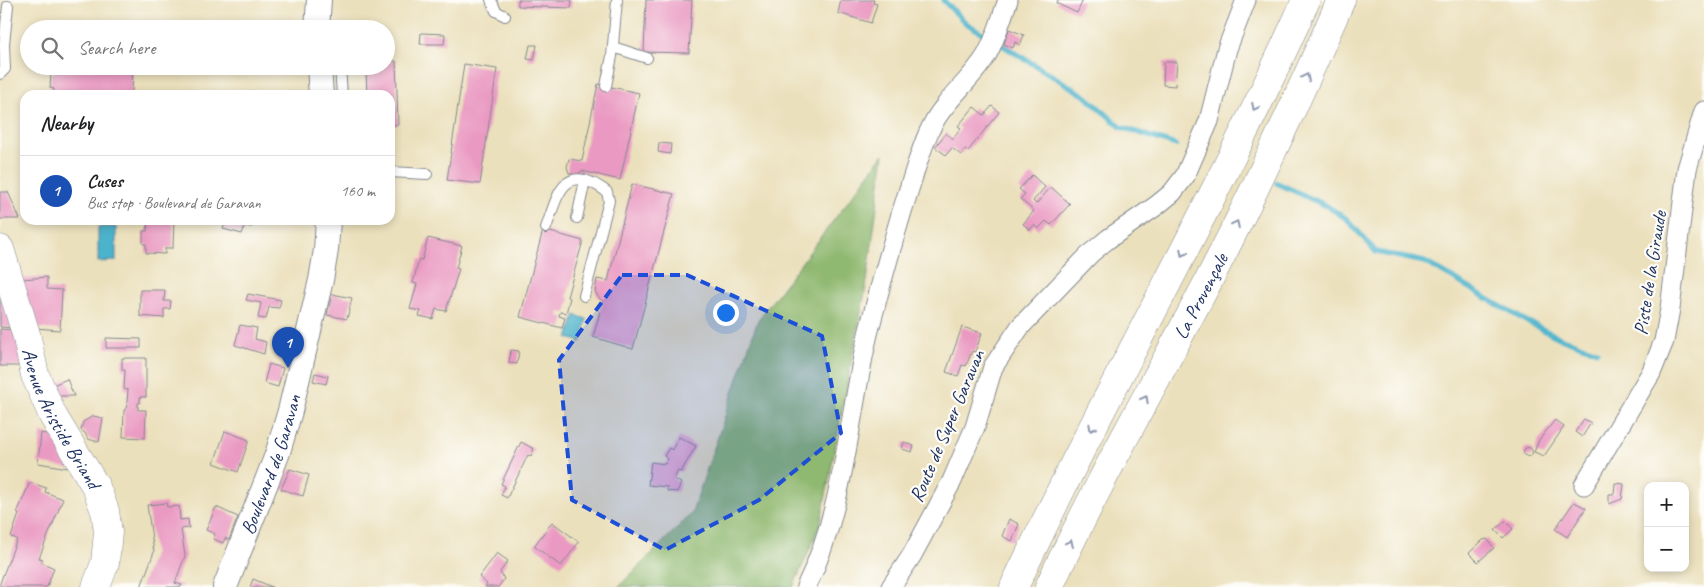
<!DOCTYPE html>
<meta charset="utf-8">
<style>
body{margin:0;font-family:Caveat,sans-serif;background:#f2f2f2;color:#202124}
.controls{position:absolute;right:15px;bottom:15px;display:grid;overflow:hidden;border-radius:10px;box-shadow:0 2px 8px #0003}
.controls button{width:45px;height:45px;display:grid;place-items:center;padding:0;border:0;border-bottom:1px solid #e0e0e0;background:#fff;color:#202124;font:25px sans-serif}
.you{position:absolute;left:725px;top:312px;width:18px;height:18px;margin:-12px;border:4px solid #fff;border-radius:50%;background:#1a73e8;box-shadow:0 0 0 8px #1a73e833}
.badge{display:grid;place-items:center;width:32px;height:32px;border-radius:50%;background:#d93025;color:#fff;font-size:16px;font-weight:700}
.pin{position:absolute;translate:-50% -41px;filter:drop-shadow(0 1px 2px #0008)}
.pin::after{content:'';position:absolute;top:26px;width:18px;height:15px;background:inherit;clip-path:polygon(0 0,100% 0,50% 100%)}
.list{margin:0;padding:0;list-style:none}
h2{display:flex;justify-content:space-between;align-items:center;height:65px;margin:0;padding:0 20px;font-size:21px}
h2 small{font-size:16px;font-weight:400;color:#757577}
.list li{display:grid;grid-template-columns:32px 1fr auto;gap:15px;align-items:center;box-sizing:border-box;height:70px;padding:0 20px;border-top:1px solid #e0e0e0}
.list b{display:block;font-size:19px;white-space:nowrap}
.list p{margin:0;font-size:16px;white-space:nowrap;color:#757577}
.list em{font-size:16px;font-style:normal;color:#757577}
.icon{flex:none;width:28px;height:28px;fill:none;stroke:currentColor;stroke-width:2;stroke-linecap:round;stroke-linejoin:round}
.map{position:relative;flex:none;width:1704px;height:587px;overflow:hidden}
.search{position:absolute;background:#fff;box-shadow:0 2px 8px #0003;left:20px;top:20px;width:375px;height:55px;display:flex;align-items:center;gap:12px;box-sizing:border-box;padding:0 18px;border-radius:28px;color:#757577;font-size:19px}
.panel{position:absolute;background:#fff;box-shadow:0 2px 8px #0003;left:20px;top:90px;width:375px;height:135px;border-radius:15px}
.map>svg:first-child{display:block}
.forest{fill:#8fb86f;stroke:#557466}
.water{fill:#4cb3cb;stroke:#347194}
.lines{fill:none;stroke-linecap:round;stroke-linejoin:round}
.stream{stroke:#4cb3cb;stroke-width:5.5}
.building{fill:#ea9ac2}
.service-casing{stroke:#83888d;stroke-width:12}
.minor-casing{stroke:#83888d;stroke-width:21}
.tertiary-casing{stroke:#83888d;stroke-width:26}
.secondary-casing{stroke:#83888d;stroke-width:29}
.motorway-casing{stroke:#83888d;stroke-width:29}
.service{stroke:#fff;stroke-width:10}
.minor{stroke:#fff;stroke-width:19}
.tertiary{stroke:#fff;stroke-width:24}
.secondary{stroke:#fff;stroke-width:28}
.motorway{stroke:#fff;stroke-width:28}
.oneway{stroke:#8d97ae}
.marked{fill:#1d4ed8;fill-opacity:0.2;stroke:#1d4ed8;stroke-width:4;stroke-dasharray:10 6;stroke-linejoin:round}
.labels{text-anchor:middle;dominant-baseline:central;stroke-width:4.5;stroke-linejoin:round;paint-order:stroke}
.street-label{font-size:20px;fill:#1b2f5e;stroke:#fdfcf7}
</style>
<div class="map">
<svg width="1704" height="587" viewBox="0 0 1704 587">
<rect width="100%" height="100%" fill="#fdfcf7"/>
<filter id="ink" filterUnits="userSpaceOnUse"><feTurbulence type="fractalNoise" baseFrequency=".02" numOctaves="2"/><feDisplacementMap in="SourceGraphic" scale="10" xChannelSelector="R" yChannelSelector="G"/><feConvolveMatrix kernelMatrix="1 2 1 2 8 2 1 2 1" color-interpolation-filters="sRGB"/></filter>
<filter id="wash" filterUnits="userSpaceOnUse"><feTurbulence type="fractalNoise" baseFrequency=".0096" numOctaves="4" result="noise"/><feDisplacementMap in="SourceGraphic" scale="20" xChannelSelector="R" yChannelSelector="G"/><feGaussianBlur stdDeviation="1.12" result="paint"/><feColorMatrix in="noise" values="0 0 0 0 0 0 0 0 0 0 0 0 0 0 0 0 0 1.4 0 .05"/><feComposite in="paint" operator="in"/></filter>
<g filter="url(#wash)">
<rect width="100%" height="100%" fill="#ebe0bc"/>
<path class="forest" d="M884,154L867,281L820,526L793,587H618L692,513L758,320Z"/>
<path class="water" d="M98,227H116V261L98,262Z
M575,315L587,319L581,342L568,338Z"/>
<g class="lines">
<path class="stream" d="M943,0L966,23L1084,95L1121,127L1176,145
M1277,183L1327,206L1347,219L1376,252L1425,262L1524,320L1560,338L1597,351"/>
</g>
<g id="blocks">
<path class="building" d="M518,0H572L571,8L518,6Z
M646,0H692L689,53L644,52Z
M841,0H874L873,3L877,4L871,23L838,13Z
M1058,0H1083L1077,13L1056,3Z
M86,25L126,27V29H85Z
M1009,29L1024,35L1020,45L1015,42L1013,48L1004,44Z
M421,33L445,34L444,44H420Z
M530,45H537L534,60L527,59Z
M386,61H396L398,125H390V95H367L366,72H355V66H386Z
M1164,62H1177L1175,86L1163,85Z
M464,64L497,69L480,184L447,180Z
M55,66H133L132,95H53L54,89L50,88L51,73H54Z
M598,84L639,93L620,180L582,171L576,175L569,173L567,167L569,159L582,161Z
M992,106L999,112L968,151L965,149L961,155L952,148L946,155L935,147L946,133L953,139L961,128L958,126L974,107L984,115Z
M659,143L671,144L670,154L658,152Z
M1032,175L1045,187L1033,201L1036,204L1051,187L1070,204L1051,225L1046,221L1038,229L1034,225L1030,230L1023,224L1034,211L1020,199L1025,194L1019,189Z
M632,184L674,194L633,349L593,337L603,301L598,297L595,291L597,279L608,281Z
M0,192H8L20,219H0Z
M148,220H174L173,248H165V254L146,253V244H143V231H147Z
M226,220H255L252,227L245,226L242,234L223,229Z
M543,230L583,241L567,297L570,298L566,313L560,312L559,316L565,318L562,328L520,317Z
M428,238L462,246L456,268L459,269L446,311L436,309L433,319L419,316L421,311L410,309L417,284L413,283L419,259L422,260Z
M47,277V289L62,290L60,330L35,328L22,279Z
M0,289L15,328L0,327Z
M140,290H165L164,301H171L170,309H164V318L140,316Z
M248,294L281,300L279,308L269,307L266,319L258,318L261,303L246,300Z
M332,294L352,298L347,319L327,315Z
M240,325L257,328L255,339L266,342L264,354L235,345Z
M962,327L982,333L975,352L972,351L966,366L962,365L958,376L946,372Z
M0,329L16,330L23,366H0Z
M106,338L141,339V348H106Z
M511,350L519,351L517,364L509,363Z
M122,358H146V397H140V403H138V410H146L145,438L123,437L124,410L126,409L127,402L128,390L124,389L125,370H122Z
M269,364L283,368L278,387L264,383Z
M315,373L328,376L326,384L313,381Z
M67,379L74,396H58L53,385Z
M93,416L103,418L99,442L88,439L85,433L81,430L83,422Z
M1584,419L1591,423L1582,437L1575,432Z
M1555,420L1564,427L1544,456L1534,452L1539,440Z
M225,431L249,440L238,472L214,463Z
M41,433L53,435L74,469L38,463Z
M679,437L696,446L681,472L678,471L674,479L681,483L677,492L667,491V487L648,485L651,462L665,464L668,459L664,456L669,448L672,450Z
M521,442L534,449L531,456L528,455L507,498L501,495L505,486L501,484Z
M904,442L914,446L912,452L902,449Z
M1523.5 452a4.5 4.5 0 1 1 9 0a4.5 4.5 0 1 1-9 0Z
M290,469L309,475L303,496L281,489Z
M30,482L46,488L45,492L63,499L39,558L43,559L41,562L54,568L47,587H0V583L17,539L11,537L19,514L17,513Z
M1615,483L1624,484L1622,499L1609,504V494H1614Z
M1574,502L1586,508L1567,537L1555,529Z
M166,503L167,507L179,506L180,520L188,519L189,528L181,529L185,556L175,583L182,585L181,587H141L154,552L147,505Z
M216,507L238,517L229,540L225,538L223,543L213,539L215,534L206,530Z
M1009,519L1019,524L1012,541L1002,536Z
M1505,521L1513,529L1503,538L1495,530Z
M552,522L579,542L561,566L534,546Z
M1487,539L1494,548L1478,562L1469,553L1483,540Z
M497,553L508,561L500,572L504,579L498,587H485L487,584L479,577Z
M253,579L272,587H250Z"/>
</g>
</g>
<g filter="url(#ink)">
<use href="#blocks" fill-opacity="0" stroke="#83888d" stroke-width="1"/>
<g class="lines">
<g class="service-casing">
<path id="service" d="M491,0L496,11L505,16
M613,47L647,58
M340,66L342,95
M0,74L5,69L4,44L8,6
M606,86L612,56L617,0
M390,172L427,174
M577,218L585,180
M546,228C558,194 564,160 607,192L609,201L584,296"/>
</g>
<g class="minor-casing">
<path id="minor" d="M1584,485L1651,373L1664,341L1670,309L1687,169L1704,111
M806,587C845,507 848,419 868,334C882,278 898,222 916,167C923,146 930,123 945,106C958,89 974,75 986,56C996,39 1001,19 1008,0
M891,587L912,555L952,481L975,427L993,367L1020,327L1091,253L1108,239L1156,206L1172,193L1185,176L1209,121L1227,49L1246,0"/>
</g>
<g class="tertiary-casing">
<g id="tertiary">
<path d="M317,29L319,0"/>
<path d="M319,66L321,95"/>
<path id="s1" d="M225,587L277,455L290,411L321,280L326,250L328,220"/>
</g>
</g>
<g class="secondary-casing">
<g id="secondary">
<path id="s2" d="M0,249L26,334L35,375L53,416L96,487L105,511L108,532L105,563L96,587"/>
</g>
</g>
<g class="motorway-casing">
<g id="motorway">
<path d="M1014,587C1037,539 1060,491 1084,444C1159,297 1239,151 1306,0"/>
<path id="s3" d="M1049,587C1098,482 1156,381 1210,278C1257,187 1300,94 1341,0"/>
</g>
</g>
<use href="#service" class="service"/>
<use href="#minor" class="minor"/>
<use href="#tertiary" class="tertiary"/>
<use href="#secondary" class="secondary"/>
<use href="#motorway" class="motorway"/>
</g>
<defs><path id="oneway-chevron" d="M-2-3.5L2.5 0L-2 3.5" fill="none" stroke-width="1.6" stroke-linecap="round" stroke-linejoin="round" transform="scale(1.25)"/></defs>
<g class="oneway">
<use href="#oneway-chevron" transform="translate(1306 77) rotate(-65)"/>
<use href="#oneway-chevron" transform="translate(1255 107) rotate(116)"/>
<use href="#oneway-chevron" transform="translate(1236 224) rotate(-64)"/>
<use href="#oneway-chevron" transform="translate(1183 253) rotate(117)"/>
<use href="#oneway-chevron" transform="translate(1145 399) rotate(-62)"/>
<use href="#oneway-chevron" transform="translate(1092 428) rotate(118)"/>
<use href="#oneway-chevron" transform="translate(1070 543) rotate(-65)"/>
</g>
</g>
<path class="marked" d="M622,275H687L822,336L841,433L759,500L665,550L572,500L559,360Z"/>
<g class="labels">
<g class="street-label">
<text transform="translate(1650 273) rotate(-81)">Piste de la Giraude</text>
<text stroke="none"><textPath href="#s3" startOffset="328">La Provençale</textPath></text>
<text stroke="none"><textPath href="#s2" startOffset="181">Avenue Aristide Briand</textPath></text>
<text transform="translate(947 426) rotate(-67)">Route de Super Garavan</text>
<text stroke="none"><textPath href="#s1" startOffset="131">Boulevard de Garavan</textPath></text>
</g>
</g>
</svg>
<div class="controls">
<button>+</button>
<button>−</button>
</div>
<div class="you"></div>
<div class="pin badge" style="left:288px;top:368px;background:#1a4fb4">1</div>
<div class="search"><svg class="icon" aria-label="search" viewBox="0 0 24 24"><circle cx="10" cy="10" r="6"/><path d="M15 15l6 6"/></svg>Search here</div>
<section class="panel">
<h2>Nearby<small></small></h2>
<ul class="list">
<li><span class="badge" style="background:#1a4fb4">1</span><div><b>Cuses</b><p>Bus stop · Boulevard de Garavan</p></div><em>160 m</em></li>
</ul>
</section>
</div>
